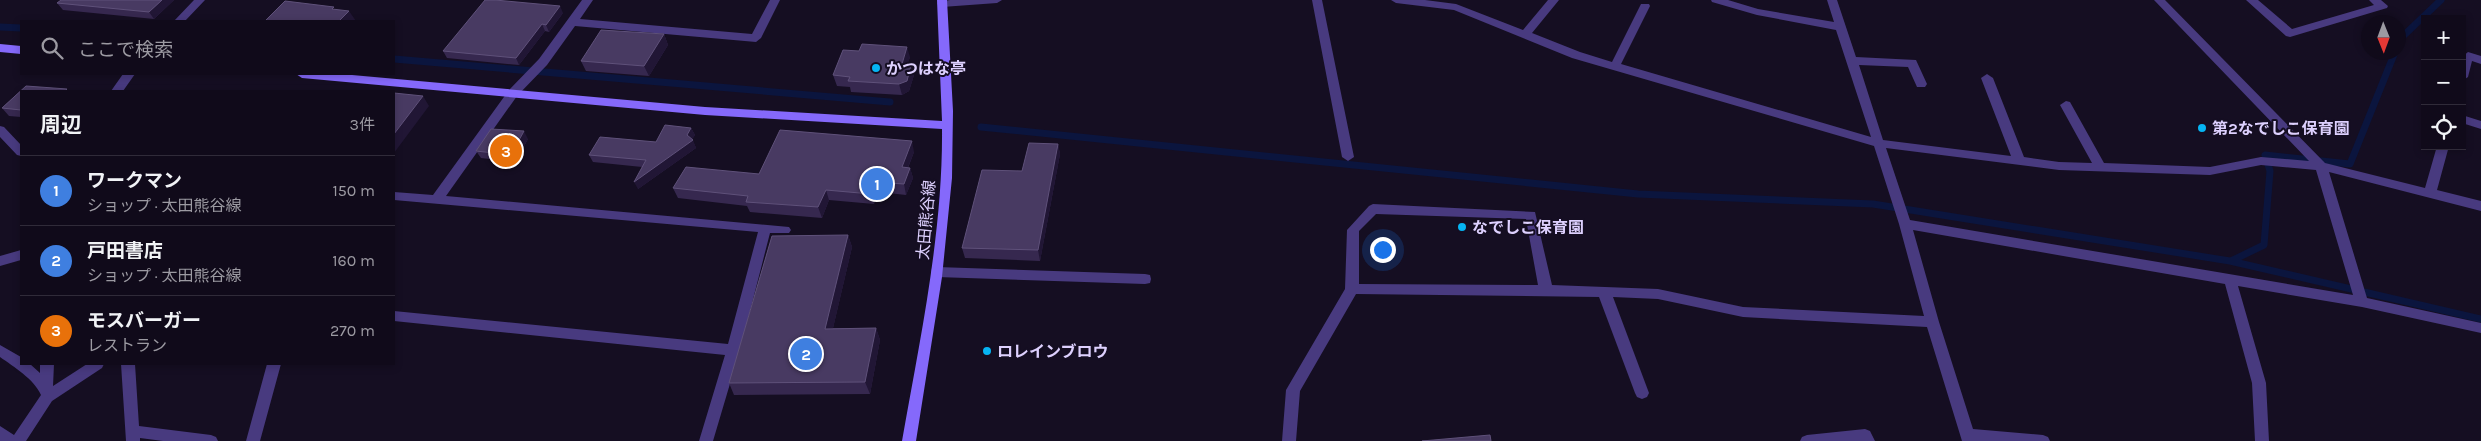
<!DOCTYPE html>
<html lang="ja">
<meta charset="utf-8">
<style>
body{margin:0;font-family:Karla,"Noto Sans JP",sans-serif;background:#1e1827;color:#f1f3f6}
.controls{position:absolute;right:15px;top:15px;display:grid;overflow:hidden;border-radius:0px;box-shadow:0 2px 8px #0003}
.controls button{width:45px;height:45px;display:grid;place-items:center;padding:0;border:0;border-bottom:1px solid #302b39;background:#100a1a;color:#f1f3f6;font:25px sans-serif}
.compass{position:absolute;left:2361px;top:15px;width:45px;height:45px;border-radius:50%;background:#100a1a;box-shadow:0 2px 8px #0003;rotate:179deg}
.you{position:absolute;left:1382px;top:249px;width:18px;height:18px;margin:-12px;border:4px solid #fff;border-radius:50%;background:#1a73e8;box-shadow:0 0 0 8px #1a73e833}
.badge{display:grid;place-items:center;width:32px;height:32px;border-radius:50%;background:#7c3aed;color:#fff;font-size:16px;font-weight:700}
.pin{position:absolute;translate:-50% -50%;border:2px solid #fff;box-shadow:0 1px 5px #0006}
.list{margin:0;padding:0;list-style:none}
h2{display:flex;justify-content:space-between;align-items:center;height:65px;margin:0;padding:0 20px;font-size:21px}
h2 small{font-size:16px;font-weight:400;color:#9c9aa2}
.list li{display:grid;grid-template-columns:32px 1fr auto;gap:15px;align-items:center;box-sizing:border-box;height:70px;padding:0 20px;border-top:1px solid #302b39}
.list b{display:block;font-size:19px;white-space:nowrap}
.list p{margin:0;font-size:16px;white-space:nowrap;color:#9c9aa2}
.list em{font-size:16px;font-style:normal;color:#9c9aa2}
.icon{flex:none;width:28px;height:28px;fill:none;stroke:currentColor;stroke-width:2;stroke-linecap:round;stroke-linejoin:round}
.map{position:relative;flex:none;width:2481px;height:441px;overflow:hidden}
.search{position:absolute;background:#100a1a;box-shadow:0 2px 8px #0003;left:20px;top:20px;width:375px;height:55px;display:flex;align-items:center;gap:12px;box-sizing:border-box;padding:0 18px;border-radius:0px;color:#9c9aa2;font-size:19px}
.panel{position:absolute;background:#100a1a;box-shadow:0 2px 8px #0003;left:20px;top:90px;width:375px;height:275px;border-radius:0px}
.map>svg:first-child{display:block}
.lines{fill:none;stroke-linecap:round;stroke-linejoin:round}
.stream{stroke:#0b153e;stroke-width:7}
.street{fill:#483a7f;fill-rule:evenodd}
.secondary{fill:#8569fb;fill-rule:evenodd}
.wall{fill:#36284f}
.shaded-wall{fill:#211635}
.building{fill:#483a62;stroke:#5f517a}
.poi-dot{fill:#06b4f3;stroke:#150e22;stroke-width:2}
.labels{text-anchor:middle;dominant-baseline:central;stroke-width:4;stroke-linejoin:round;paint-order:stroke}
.poi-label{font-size:16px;font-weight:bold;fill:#ddd0fe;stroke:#150e22;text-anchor:start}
.street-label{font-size:16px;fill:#ddd0fe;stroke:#150e22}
</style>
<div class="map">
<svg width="2481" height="441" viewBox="0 0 2481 441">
<rect width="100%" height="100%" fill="#150e22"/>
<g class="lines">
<path class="stream" d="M0,27L21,28
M2398,44L2400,39L2441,0
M394,59L890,102
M981,127L1638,194L1873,204L2230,261L2481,319
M2231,261L2264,245L2270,171L2265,155L2350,164L2395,52"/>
<path class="street" d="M194,0H205L185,21H174Z
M582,0H593L580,19L752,34L770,0H780L761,38L756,42L575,26L547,65L517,96L446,196L789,227L791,230L789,233H770L740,350L713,441H699L725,355L394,321V311L728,344L758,232L394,200V192L433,195L509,90L539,59Z
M950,0H1002L997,3L942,7L937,4L938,2Z
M1312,0H1322L1354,157L1348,161L1342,157Z
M1391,0H1425L1456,4L1523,30L1548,0H1559L1532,33L1580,52L1612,62L1641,4H1649L1650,6L1621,64L1871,137L1836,30L1757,15L1712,2L1711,0H1728L1758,9L1834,22L1827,0H1837L1856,57L1916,60L1927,84L1925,87H1917L1908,67L1859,65L1883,140L2011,156L1981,78L1987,74L1993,78L2024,157L2059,162L2092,163L2060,105L2066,101L2070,102L2104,163L2210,167L2261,157L2309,161L2154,0H2165L2325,163L2425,188L2437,146H2449L2437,190L2481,201V211L2329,172L2367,298L2481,323V333L2362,307L2238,286L2266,383L2269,441H2255L2252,383L2225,284L1913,230L1939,322L1973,429L2043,435L2048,437L2050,441H1962L1927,327L1743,317L1658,299L1613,297L1649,393L1647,397L1642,399L1637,397L1635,393L1599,297L1356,294L1300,391L1296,441H1282L1286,390L1345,289L1347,230L1369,206L1373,204L1535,212L1552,285L1658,289L1743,307L1924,316L1899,224L1874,146L1572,58L1454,10L1396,3ZM1886,148L2059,170L2210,175L2261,165L2316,170L2353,295L1910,220ZM1376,214L1526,219L1538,285L1359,284V231Z
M2246,0H2258L2292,29L2374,5L2369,0H2381L2388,6L2387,8L2290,37L2286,36Z
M2468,52L2481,56V64L2472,61L2468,77L2462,81V57Z
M123,74H135L123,91H111Z
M2462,115L2481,121V129L2462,123Z
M0,126L4,127L21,145V156L17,155L0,137Z
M21,250V260L0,266V256Z
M937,267L1145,274L1150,275L1151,279L1150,283L1145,284L937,277L932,276L931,272L932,268Z
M0,345L21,357V364H30L40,373V364H54L53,386L87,364H104L102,368L52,401L26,441H0V426L14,435L41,395C34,379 14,367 0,357Z
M121,364H135L139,426L211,435L216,437L218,441H163L140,438V441H126Z
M267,364H281L260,441H246Z
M1865,429L1870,431L1875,441H1800L1802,437L1807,435Z"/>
<path class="secondary" d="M937,0H947L953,111L952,178L942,277L916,441H902C920,339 943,233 942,129L705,115L302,78L296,74H341L705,107L942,121Z
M0,44L21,46V54L0,52Z"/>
</g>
<path class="wall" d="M61,0H174L154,19L63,10L57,3Z
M563,13L549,32L545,31L519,65L447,58L443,51Z
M664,34L668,45L649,76L586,71L581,61Z
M910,57L907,65L914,75L909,91L902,95L851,92L850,87L837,86L833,75Z
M21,91V117L9,116L2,108Z
M691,128L695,135L692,139L696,148L638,189L642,167L593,162L589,155L656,142Z
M528,139L515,162L481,158L476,151Z
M1058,144L1060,154L1040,261L965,258L962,248L1022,171Z
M914,152L908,168H910L913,178L906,195L879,192L874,204L829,200L822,218L750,212L747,206L678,198L673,188Z
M848,235L852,247L833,328H876L880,340L870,394L734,395L729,383Z"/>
<path class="shaded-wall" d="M162,0H174L154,19L149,12Z
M560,6L563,13L549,32L546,25Z
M349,11L356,21H339Z
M542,24L545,31L519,65L516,58Z
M664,34L668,45L649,76L644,66Z
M907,47L910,57L904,75L902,64Z
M911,65L914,75L909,91L902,95L899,84Z
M423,96L429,106L394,153V134Z
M691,128L695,135L691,142L693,140L696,148L638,189L634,182L687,135Z
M524,131L528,139L515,162L511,155Z
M912,141L914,152L904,177L902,167Z
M1058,144L1060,154L1040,261L1038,250Z
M910,168L913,178L906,195L904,184Z
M876,182L879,192L874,204L871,194Z
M826,190L829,200L822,218L818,207Z
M848,235L852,247L830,341L825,329Z
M876,328L880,340L870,394L865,382Z"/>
<path class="building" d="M61,0H162L149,12L57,3Z
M485,0H495L560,6L546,25L542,24L516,58L443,51Z
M285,1L334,7L332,9L349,11L339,21H265Z
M601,30L664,34L644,66L581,61Z
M862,44L907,47L902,64L911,65L907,81L899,84L848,81L850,77L833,75L843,50L859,51Z
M26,86L67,89L65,91H21V110L2,108Z
M394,93L423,96L394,134Z
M665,125L691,128L687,135L693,140L634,182L646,160L589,155L600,137L656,142Z
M491,129L524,131L511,155L476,151Z
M780,130L912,141L902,167L910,168L904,184L876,182L871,194L826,190L818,207L746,202L748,196L673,188L686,167L759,174Z
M1029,143L1058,144L1038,250L962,248L982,170L1022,171Z
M848,235L825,329L876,328L865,382L729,383L772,236Z
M1490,435L1491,441H1422Z"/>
<g class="poi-dot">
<circle cx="876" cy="68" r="5"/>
<circle cx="2202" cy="128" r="5"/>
<circle cx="1462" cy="227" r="5"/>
<circle cx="987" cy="351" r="5"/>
</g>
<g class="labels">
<g class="poi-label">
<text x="886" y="68">かつはな亭</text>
<text x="2212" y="128">第2なでしこ保育園</text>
<text x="1472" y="227">なでしこ保育園</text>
<text x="997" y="351">ロレインブロウ</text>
</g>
<g class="street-label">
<text transform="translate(926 220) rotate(-85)">太田熊谷線</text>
</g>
</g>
</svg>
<div class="controls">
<button>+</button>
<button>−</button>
<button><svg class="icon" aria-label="locate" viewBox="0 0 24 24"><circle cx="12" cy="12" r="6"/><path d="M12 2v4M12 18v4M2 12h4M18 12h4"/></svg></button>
</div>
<svg class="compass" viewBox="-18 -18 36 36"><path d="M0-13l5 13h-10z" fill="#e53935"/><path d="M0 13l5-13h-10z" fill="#9c9aa2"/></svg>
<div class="you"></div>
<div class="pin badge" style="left:877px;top:184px;background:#3f7fe0">1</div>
<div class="pin badge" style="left:806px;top:354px;background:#3f7fe0">2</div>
<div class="pin badge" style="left:506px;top:151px;background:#e8710a">3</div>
<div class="search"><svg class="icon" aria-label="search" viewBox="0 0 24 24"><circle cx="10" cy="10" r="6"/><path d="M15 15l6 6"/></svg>ここで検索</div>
<section class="panel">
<h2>周辺<small>3件</small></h2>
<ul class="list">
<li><span class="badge" style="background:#3f7fe0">1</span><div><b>ワークマン</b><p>ショップ · 太田熊谷線</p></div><em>150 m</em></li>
<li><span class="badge" style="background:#3f7fe0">2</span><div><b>戸田書店</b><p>ショップ · 太田熊谷線</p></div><em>160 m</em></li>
<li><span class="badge" style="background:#e8710a">3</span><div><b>モスバーガー</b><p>レストラン</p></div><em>270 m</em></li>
</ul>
</section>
</div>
